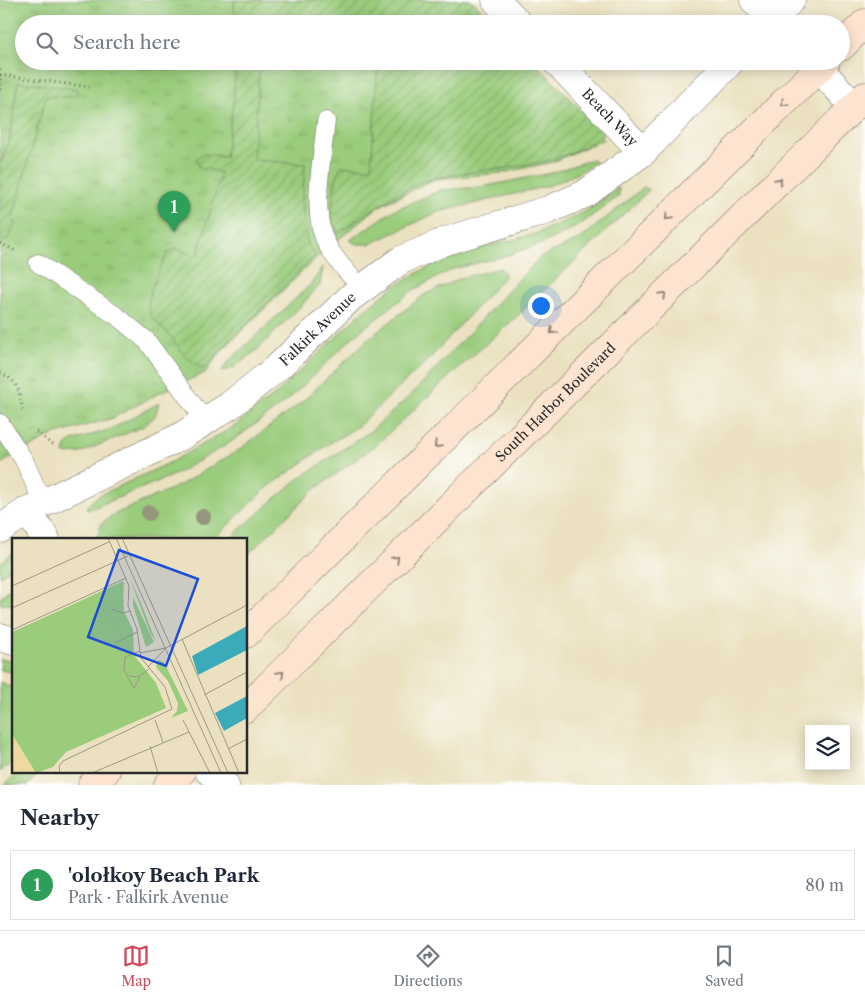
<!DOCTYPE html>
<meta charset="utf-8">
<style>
body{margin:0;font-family:"Libre Caslon Text",serif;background:#f2f2f3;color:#1f2937}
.controls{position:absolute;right:15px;bottom:15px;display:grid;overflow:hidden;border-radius:0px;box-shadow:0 2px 12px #0003}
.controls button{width:45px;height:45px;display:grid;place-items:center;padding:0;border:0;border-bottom:1px solid #e0e1e3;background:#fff;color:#1f2937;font:25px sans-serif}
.you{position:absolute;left:540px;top:305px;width:18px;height:18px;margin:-12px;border:4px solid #fff;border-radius:50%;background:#1a73e8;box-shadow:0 0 0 8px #1a73e833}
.badge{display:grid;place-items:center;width:32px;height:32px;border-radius:50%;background:#d1495b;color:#fff;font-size:16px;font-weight:700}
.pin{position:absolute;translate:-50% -41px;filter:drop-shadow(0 1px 2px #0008)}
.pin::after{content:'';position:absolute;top:26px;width:18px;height:15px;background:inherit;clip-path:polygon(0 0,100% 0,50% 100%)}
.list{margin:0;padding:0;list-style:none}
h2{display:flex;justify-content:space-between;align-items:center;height:65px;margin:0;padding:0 20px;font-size:21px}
h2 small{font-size:16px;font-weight:400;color:#747a83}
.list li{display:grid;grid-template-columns:32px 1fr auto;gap:15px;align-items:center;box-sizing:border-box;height:70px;margin:0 10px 10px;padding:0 10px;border:1px solid #e0e1e3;border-radius:0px}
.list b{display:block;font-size:19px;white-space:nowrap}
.list p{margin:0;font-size:16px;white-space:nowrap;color:#747a83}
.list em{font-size:16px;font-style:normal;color:#747a83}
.icon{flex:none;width:28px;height:28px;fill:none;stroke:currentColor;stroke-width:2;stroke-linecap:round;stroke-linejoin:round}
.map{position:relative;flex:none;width:865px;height:785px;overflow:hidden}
.search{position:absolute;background:#fff;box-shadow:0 2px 12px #0003;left:15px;right:15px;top:15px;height:55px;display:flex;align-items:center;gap:12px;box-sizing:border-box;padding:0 18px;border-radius:28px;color:#747a83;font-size:19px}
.sheet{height:145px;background:#fff}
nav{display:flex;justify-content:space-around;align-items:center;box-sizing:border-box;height:70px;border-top:1px solid #e0e1e3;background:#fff;font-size:14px;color:#747a83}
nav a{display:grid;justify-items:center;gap:2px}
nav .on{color:#d1495b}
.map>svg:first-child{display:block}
.grass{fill:#9acc7c;stroke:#627c54}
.park{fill:url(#park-tufts);stroke:#627c54}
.garden{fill:url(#garden-furrows);stroke:#627c54}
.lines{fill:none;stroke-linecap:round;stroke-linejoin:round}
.service-casing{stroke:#6e6b5f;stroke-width:19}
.minor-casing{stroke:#6e6b5f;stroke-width:29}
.secondary-casing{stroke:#6e6b5f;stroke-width:29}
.path{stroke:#6e6b5f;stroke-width:3;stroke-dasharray:1 4;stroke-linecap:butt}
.service{stroke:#fff;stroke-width:18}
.minor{stroke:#fff;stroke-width:28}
.secondary{stroke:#fde4d0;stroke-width:28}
.tree{fill:#94977b}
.oneway{stroke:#94887e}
.labels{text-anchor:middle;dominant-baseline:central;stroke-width:5;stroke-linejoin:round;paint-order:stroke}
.street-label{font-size:14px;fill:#2b2b2b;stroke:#fdfcf7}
.inset-road{fill:none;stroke:#9e9884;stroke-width:1}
.view{fill:#1d4ed8;fill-opacity:0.15;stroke:#1d4ed8;stroke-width:2.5}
.inset-edge{fill:none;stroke:#2b2b2b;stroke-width:2.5}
</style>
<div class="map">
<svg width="865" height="785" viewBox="0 0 865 785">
<defs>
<pattern id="park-tufts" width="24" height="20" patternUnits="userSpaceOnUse" patternTransform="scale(1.25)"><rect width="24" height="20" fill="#9acc7c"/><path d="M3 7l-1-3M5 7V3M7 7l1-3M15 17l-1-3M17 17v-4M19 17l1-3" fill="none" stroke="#85af6b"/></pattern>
<pattern id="garden-furrows" width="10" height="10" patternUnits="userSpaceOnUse" patternTransform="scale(1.25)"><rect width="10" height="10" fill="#9acc7c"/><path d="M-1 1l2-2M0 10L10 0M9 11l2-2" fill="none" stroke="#85af6b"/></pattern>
</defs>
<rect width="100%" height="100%" fill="#fdfcf7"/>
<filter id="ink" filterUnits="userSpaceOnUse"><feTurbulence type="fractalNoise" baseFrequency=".02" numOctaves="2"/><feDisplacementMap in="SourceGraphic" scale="10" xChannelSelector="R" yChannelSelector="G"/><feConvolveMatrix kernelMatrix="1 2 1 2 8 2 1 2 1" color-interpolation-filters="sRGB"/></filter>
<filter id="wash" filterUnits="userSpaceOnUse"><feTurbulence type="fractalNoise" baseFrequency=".0096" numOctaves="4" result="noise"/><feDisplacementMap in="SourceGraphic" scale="20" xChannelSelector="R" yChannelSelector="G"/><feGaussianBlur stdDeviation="1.12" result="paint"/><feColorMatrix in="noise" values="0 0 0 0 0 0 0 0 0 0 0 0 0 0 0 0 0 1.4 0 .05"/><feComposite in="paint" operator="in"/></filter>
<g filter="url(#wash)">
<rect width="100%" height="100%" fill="#ebe1c0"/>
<path class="grass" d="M593,159L595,163L574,175L548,186L438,212L370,244H356L350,240L394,210L441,190L481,187L551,173Z
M644,187L649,190L512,321L452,374L376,445L314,490L246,556V539H231L240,529L297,480L372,430L412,394L539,258L580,239Z
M619,188V196L578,226L543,243L505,256L453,269L413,290L355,335L287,401L228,444L176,474L88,510L86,507L96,497L171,462L233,427L276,394L361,313L396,285L432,265L480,248L535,234L583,213Z
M323,267L320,285L300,307L257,350L233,368L221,372L228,362L310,285Z
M500,268L504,272V277L431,357L357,427L327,445L263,491L214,539H98V535L101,524L113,515L182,484L239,450L303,401L367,340L424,295L461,278Z
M159,403L155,416L144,426L80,453L64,454L66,446L72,441L111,429Z
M14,552V565L0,576V563Z
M0,659L14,661V673L1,670Z
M0,682L14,688V761L0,772Z
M20,771H41L28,785H4Z"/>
<path class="park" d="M0,0H468L491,24H24V61H528L604,139L553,162L502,173L434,179L378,207L317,257L222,350L205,373L161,392L113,418L53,435L0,464Z"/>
<path class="garden" d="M234,0H472L496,24H235Z
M235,61H260L253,160L305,164L302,203L307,244L315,255L214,357L204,369C188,361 181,351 171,337C165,330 157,324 152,317C141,301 161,267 168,252L176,248L197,257L221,173L199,167L196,159L202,154L225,157L234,97Z
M356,61H533L604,133C555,176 478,163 419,183C412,185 405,190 399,194C378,205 358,219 339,233C337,230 334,226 333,222C329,208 335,179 341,166L371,168L378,63Z
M18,82L77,89V93L71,97L46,96L12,221L17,223L6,241L0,240V165L10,137Z
M14,584V605L0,604V598Z"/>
</g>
<g filter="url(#ink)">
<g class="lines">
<g class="service-casing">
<path id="service" d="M326,121C323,153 313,201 322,232C328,254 348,272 362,289
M38,263L118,317L147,341L205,421
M0,423L24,460L43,503"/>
</g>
<g class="minor-casing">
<g id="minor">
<path d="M496,0L519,24"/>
<path d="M754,0L777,24"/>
<path d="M768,24L791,0"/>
<path id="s1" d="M556,61L643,152"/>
<path d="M812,61L854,106"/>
<path d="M27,511L46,539"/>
<path id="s2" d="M0,529L27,511L180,437L229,406L278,367L351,297L401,260L446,241L548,210L585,194L643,152L731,61"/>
<path d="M0,637L14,641"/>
<path d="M209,771L225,785"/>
</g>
</g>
<g class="secondary-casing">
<g id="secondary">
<path d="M841,47L865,23"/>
<path d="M246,634L826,61"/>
<path id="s3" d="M246,708L865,96"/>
<path d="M92,785L106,771"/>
<path d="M168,785L182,771"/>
</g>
</g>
<path class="path" d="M0,69V91
M0,75L90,87
M0,243L17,252
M0,373C19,380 20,394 23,412
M36,432L53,445"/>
<use href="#service" class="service"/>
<use href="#minor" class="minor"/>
<use href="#secondary" class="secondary"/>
</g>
<g class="tree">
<circle cx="149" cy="513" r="8"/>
<circle cx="203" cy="517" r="8"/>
</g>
<defs><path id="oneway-chevron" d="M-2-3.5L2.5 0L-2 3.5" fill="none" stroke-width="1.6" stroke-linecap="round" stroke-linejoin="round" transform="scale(1.25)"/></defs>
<g class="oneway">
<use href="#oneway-chevron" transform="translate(784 103) rotate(135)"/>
<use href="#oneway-chevron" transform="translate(779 181) rotate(-45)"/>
<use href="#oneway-chevron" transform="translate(668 217) rotate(135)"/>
<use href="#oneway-chevron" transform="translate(663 295) rotate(-45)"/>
<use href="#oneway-chevron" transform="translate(553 331) rotate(135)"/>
<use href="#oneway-chevron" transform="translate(437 445) rotate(135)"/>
<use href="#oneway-chevron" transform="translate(396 559) rotate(-45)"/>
<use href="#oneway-chevron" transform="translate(281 674) rotate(-45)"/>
</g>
</g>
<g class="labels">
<g class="street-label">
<text stroke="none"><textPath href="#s1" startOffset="78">Beach Way</textPath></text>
<text stroke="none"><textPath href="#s2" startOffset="378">Falkirk Avenue</textPath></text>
<text stroke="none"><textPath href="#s3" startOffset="435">South Harbor Boulevard</textPath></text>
</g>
</g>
<g transform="translate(12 538)">
<rect width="235" height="235" fill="#ebe1c0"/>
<path d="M118,41L127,60L144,104L138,94ZM121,59L142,104L134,109L121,67ZM146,122L152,124L176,173L159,180L165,173L166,165L156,143L144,129Z" fill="#9acc7c"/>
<path d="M0,196L24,235H0Z" fill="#eeda9e"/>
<path d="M112,44L110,69L121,92L122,117L144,145L154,170L54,214L41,229L24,235L0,196V94Z" fill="#9acc7c"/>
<path d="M111,43L112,74L96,64L91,75L101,80L103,75L113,77L119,93L112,96L107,92L108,89L94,79L67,74L68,94L59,88H44L22,98L16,105L0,109V95Z" fill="#9acc7c"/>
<path d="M235,88V112L186,137L180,118ZM235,158V180L212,193L203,175Z" fill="#3cabb9"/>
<path class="inset-road" d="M104,0L209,235M110,0L216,235M0,48L97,4M0,70L116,18M100,71L111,75L118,73M0,92L114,40M170,101L227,235M103,105L125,94M128,113L113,119L112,133L117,138L126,139L137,131M128,115L154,110M136,129L154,110L235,67M114,137L122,150L128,139M192,157L235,134M143,182L151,204M171,182L198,235M138,208L146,235M216,211L235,201M48,235L47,228L51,223L160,171L153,149L129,120L125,91L116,68L117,48L96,0M80,235L177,194"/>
<path class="view" d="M107,12L186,41L154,128L76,99Z"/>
<rect width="235" height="235" class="inset-edge"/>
</g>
</svg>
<div class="controls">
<button><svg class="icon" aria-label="layers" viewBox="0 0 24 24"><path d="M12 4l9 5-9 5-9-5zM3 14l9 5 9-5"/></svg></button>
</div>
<div class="you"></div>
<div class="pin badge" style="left:174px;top:232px;background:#2e9e5b">1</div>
<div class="search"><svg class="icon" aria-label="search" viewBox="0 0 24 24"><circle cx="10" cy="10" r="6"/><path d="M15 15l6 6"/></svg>Search here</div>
</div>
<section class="sheet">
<h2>Nearby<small></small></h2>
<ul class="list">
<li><span class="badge" style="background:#2e9e5b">1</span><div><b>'olołkoy Beach Park</b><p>Park · Falkirk Avenue</p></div><em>80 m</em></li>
</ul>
</section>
<nav>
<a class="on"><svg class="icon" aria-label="map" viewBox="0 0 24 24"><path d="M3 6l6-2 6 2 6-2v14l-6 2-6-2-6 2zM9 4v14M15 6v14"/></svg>Map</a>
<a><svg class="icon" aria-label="directions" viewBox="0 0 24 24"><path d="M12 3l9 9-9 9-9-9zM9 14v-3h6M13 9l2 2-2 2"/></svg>Directions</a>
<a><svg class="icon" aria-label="saved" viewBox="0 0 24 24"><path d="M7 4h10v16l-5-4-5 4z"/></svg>Saved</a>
</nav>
